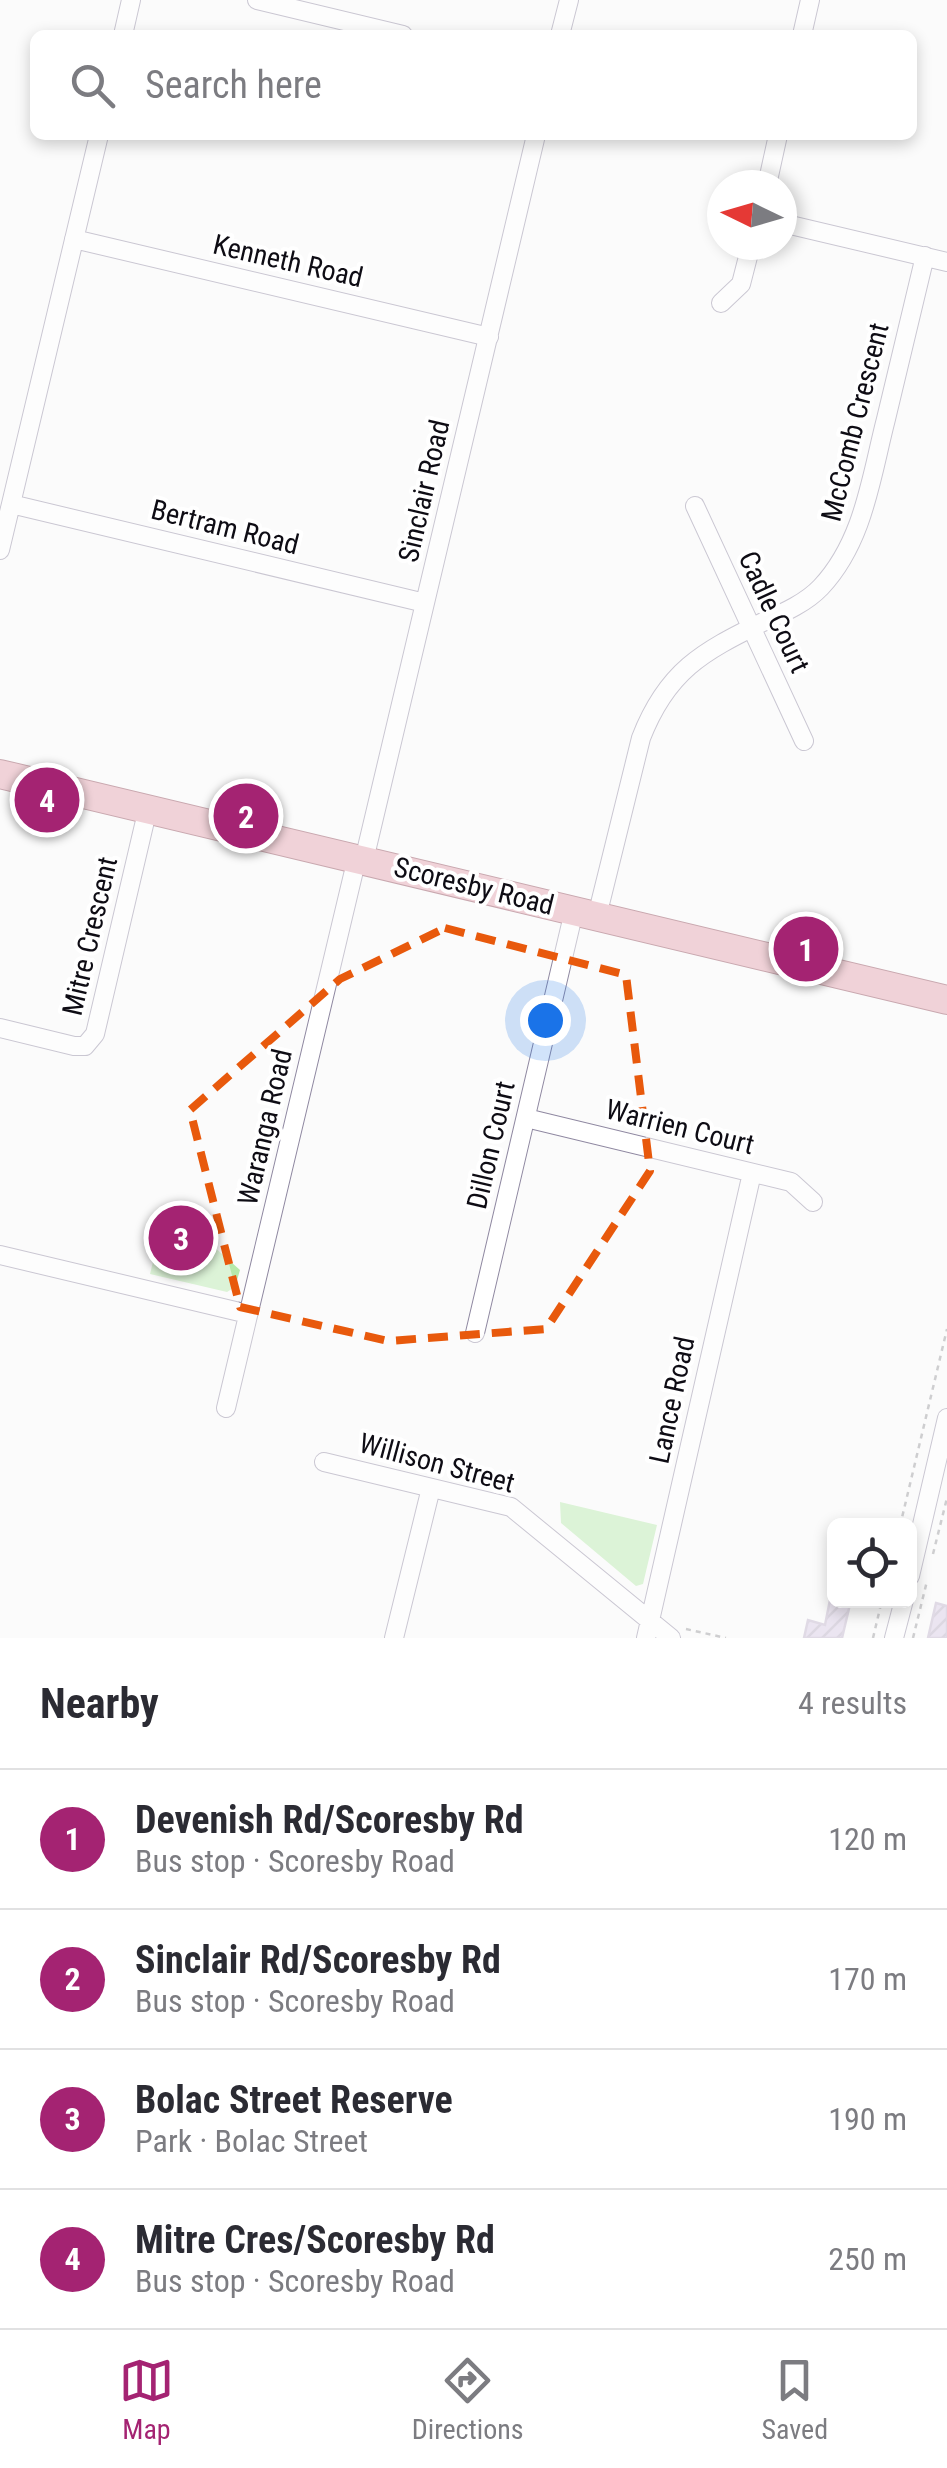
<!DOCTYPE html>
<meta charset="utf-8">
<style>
body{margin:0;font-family:"Roboto Condensed",sans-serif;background:#f7f7f7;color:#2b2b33}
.controls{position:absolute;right:30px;bottom:30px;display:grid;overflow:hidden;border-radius:15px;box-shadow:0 5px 15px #0003}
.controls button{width:90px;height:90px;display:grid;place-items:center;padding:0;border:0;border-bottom:2px solid #e1e1e2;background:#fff;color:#2b2b33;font:50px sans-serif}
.compass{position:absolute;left:707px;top:170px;width:90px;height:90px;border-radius:50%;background:#fff;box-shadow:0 5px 15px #0003;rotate:275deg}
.you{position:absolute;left:545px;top:1020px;width:35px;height:35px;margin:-25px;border:8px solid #fff;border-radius:50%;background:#1a73e8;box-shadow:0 0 0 15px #1a73e833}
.badge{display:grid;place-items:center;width:65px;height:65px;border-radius:50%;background:#a42372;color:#fff;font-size:32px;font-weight:700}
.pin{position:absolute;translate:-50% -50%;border:5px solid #fff;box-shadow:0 2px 10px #0006}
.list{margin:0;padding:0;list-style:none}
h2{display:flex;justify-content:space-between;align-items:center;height:130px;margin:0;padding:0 40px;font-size:42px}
h2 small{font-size:32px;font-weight:400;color:#7c7c81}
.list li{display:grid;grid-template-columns:65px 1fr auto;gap:30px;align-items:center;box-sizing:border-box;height:140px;padding:0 40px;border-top:2px solid #e1e1e2}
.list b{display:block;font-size:38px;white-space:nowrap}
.list p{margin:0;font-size:32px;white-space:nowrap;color:#7c7c81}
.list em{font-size:32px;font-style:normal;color:#7c7c81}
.icon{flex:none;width:55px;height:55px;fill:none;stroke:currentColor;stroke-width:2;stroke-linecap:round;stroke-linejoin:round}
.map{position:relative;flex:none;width:947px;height:1638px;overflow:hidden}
.search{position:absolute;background:#fff;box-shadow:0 5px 15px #0003;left:30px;right:30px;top:30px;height:110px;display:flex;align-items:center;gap:25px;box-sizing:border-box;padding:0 35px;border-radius:15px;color:#7c7c81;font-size:38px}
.sheet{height:690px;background:#fff}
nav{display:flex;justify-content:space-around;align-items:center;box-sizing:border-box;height:140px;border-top:2px solid #e1e1e2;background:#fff;font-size:28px;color:#7c7c81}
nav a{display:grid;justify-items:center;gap:5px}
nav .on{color:#a42372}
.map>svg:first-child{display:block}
.green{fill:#b6e9aa}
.building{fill:url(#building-hatch);stroke:#bfb2cb;stroke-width:2.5}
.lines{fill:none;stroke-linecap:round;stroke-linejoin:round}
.minor-casing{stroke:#8f88a1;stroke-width:20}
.primary-casing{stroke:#8c4454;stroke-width:30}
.path{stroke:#98989b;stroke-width:2.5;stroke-dasharray:5 5;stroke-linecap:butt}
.minor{stroke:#fff;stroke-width:18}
.primary{stroke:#e3a1ad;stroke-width:28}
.marked{fill:none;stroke:#e8590c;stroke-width:8;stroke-dasharray:20 12;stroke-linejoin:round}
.labels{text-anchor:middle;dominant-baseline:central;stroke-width:8;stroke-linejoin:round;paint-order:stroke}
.street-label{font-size:28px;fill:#0e0c14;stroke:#fff}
</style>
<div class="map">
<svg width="947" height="1638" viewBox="0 0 947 1638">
<defs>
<pattern id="building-hatch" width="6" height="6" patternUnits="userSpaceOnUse" patternTransform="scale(2.5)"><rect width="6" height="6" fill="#d7cae4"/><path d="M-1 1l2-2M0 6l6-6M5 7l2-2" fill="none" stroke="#b7acc3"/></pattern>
</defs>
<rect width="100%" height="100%" fill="#fbfbfb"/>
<path class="green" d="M167,1205L240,1270L235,1287L227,1292L150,1274Z
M560,1502L657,1525L643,1584L636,1586L561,1523Z"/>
<path class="building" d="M830,1600H851L842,1638H804L808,1620L825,1625Z
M936,1603L947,1606V1638H928Z"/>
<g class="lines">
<g class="minor-casing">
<path id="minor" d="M257,0L403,35
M123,35L131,0
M560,35L569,0
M802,35L810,0
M767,185L778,135
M782,223L947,262
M74,239L489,337
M721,303L741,284L751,245
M11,504L425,603
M695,506L804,741
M0,550L99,135
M364,860L536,135
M597,916L641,738C667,671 702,652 763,622C783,613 806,603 821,587C864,541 871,477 886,419C899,365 912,310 925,256
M0,1028L74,1046H85L95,1034L148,808
M526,1118L791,1182L813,1202
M0,1255L248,1314
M475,1333L574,911
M226,1408L357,858
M324,1462L511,1507L671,1638
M910,1576L947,1418
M394,1638L431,1488
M646,1638L752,1173
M894,1638L904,1600"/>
</g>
<g class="primary-casing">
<path id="primary" d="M0,774L947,1000"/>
</g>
<path class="path" d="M900,1526L947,1329
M933,1554L947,1498
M686,1629L726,1638
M873,1638L882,1600
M913,1638L927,1581"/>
<use href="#minor" class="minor"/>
<use href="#primary" class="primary"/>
</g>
<path d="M0 0H947V1638H0ZM445,928L626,975L650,1171L546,1329L388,1341L240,1307L190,1110L340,979Z" fill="#fbfbfb" fill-opacity=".55" fill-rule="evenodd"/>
<path class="marked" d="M445,928L626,975L650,1171L546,1329L388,1341L240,1307L190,1110L340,979Z"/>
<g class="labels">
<g class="street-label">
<text transform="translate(288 261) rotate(13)">Kenneth Road</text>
<text transform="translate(855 422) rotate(-76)">McComb Crescent</text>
<text transform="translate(424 491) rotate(-77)">Sinclair Road</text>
<text transform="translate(225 527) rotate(14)">Bertram Road</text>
<text transform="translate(774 612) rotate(65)">Cadle Court</text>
<text transform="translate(474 886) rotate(14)">Scoresby Road</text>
<text transform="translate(90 936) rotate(-77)">Mitre Crescent</text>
<text transform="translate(265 1127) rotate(-77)">Waranga Road</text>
<text transform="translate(680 1127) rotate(14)">Warrien Court</text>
<text transform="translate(491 1145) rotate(-77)">Dillon Court</text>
<text transform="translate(672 1400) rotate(-78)">Lance Road</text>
<text transform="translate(437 1463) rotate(15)">Willison Street</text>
</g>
</g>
</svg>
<div class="controls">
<button><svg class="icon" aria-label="locate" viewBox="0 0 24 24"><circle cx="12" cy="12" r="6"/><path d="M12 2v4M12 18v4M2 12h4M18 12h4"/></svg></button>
</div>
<svg class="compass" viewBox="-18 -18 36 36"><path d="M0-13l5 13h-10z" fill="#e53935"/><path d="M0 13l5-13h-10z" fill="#7c7c81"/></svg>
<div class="you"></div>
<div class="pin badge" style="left:806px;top:949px">1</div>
<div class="pin badge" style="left:246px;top:816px">2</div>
<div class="pin badge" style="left:181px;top:1238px">3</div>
<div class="pin badge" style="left:47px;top:800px">4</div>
<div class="search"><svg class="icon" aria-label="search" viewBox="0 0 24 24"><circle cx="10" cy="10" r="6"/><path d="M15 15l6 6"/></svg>Search here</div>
</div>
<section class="sheet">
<h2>Nearby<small>4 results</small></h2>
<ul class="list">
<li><span class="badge">1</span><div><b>Devenish Rd/Scoresby Rd</b><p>Bus stop · Scoresby Road</p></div><em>120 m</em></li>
<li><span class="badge">2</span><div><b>Sinclair Rd/Scoresby Rd</b><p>Bus stop · Scoresby Road</p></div><em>170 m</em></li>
<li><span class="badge">3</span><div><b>Bolac Street Reserve</b><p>Park · Bolac Street</p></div><em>190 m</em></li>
<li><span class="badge">4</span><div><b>Mitre Cres/Scoresby Rd</b><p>Bus stop · Scoresby Road</p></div><em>250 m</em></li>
</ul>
</section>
<nav>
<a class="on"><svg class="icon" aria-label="map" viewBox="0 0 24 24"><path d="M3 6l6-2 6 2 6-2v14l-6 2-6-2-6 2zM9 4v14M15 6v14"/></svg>Map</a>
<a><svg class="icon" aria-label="directions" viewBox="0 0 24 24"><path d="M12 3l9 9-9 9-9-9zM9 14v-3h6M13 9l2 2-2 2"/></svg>Directions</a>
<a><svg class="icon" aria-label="saved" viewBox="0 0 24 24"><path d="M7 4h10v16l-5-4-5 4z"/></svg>Saved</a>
</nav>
